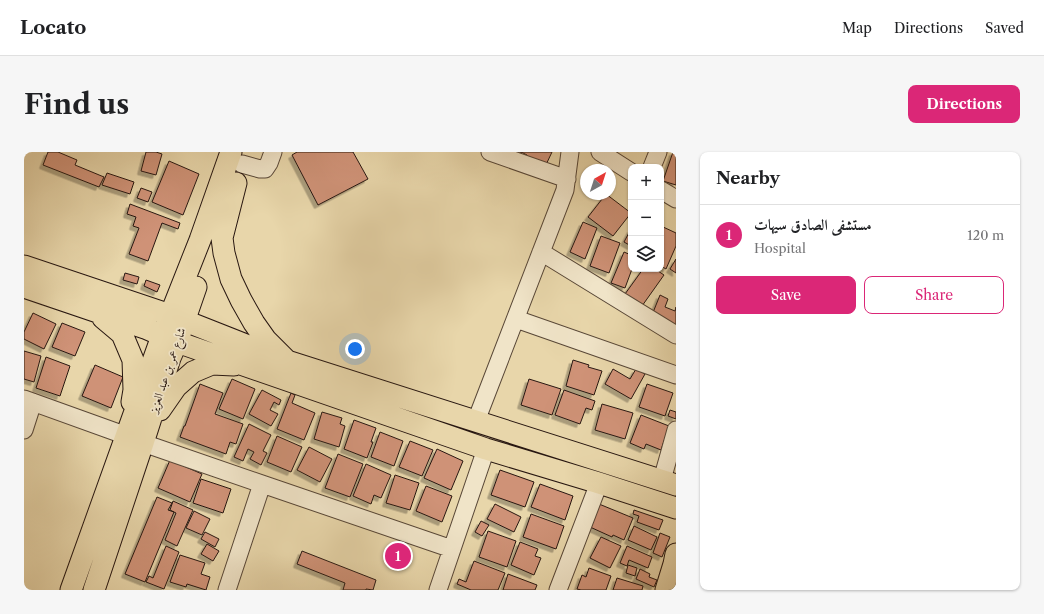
<!DOCTYPE html>
<meta charset="utf-8">
<style>
body{margin:0;font-family:"Libre Caslon Text",Amiri,serif;background:#f6f6f6;color:#202124}
.controls{position:absolute;right:12px;top:12px;display:grid;overflow:hidden;border-radius:8px;box-shadow:0 1px 3px #0004}
.controls button{width:36px;height:36px;display:grid;place-items:center;padding:0;border:0;border-bottom:1px solid #e0e0e0;background:#fff;color:#202124;font:20px sans-serif}
.compass{position:absolute;left:556px;top:12px;width:36px;height:36px;border-radius:50%;background:#fff;box-shadow:0 1px 3px #0004;rotate:39deg}
.you{position:absolute;left:331px;top:197px;width:14px;height:14px;margin:-10px;border:3px solid #fff;border-radius:50%;background:#1a73e8;box-shadow:0 0 0 6px #1a73e833}
.badge{display:grid;place-items:center;width:26px;height:26px;border-radius:50%;background:#db2777;color:#fff;font-size:13px;font-weight:700}
.pin{position:absolute;translate:-50% -50%;border:2px solid #fff;box-shadow:0 1px 4px #0006}
.list{margin:0;padding:0;list-style:none}
h2{display:flex;justify-content:space-between;align-items:center;height:52px;margin:0;padding:0 16px;font-size:17px}
h2 small{font-size:13px;font-weight:400;color:#757577}
.list li{display:grid;grid-template-columns:26px 1fr auto;gap:12px;align-items:center;box-sizing:border-box;height:60px;padding:0 16px;border-top:1px solid #e0e0e0}
.list b{display:block;font-size:15px;white-space:nowrap}
.list p{margin:0;font-size:13px;white-space:nowrap;color:#757577}
.list em{font-size:13px;font-style:normal;color:#757577}
.actions{display:flex;gap:8px;padding:12px 16px}
.actions a{flex:1;padding:9px 0;border:1px solid #db2777;border-radius:8px;text-align:center;font-size:14px;color:#db2777}
.actions .main{background:#db2777;color:#fff}
.icon{flex:none;width:22px;height:22px;fill:none;stroke:currentColor;stroke-width:2;stroke-linecap:round;stroke-linejoin:round}
.map{position:relative;flex:none;width:652px;height:438px;overflow:hidden;border-radius:8px}
header{display:flex;align-items:center;gap:24px;box-sizing:border-box;height:56px;padding:0 20px;background:#fff;border-bottom:1px solid #e0e0e0}
header strong{font-size:19px}
nav{display:flex;gap:22px;margin-inline-start:auto;font-size:14px}
.intro{display:flex;align-items:center;justify-content:space-between;box-sizing:border-box;height:96px;padding:0 24px}
h1{margin:0;font-size:28px}
.button{padding:10px 18px;border-radius:8px;background:#db2777;color:#fff;font-size:14px;font-weight:700}
main{display:flex;gap:24px;padding:0 24px}
aside{flex:1;background:#fff;border-radius:8px;box-shadow:0 1px 3px #0004}
.map>svg:first-child{display:block}
.building{fill:#cf9277;stroke:#281711;filter:url(#shadow)}
.lines{fill:none;stroke-linecap:round;stroke-linejoin:round}
.minor-casing{stroke:#584737;stroke-width:19}
.major-casing{stroke:#281711;stroke-width:23}
.minor{stroke:#f0e4c8;stroke-width:17}
.major{stroke:#e8d6aa;stroke-width:21}
.labels{text-anchor:middle;dominant-baseline:central;stroke-width:3.5;stroke-linejoin:round;paint-order:stroke}
.street-label{font-size:12px;fill:#281711;stroke:#f0e4c8}
</style>
<header>
<strong>Locato</strong>
<nav><a>Map</a><a>Directions</a><a>Saved</a></nav>
</header>
<div class="intro"><h1>Find us</h1><a class="button">Directions</a></div>
<main>
<div class="map">
<svg width="652" height="438" viewBox="0 0 652 438">
<defs>
<filter id="shadow"><feDropShadow dx="-3.5" dy="3.5" stdDeviation="0" flood-color="#0004"/></filter>
</defs>
<rect width="100%" height="100%" fill="#e8d6aa"/>
<filter id="stains"><feTurbulence type="fractalNoise" baseFrequency=".005" numOctaves="4"/><feColorMatrix values="0 0 0 0 .2 0 0 0 0 .09 0 0 0 0 .02 0 0 0 .5 -.17"/></filter>
<radialGradient id="worn" r=".72"><stop offset=".6" stop-color="#630" stop-opacity="0"/><stop offset="1" stop-color="#630" stop-opacity=".3"/></radialGradient>
<path class="building" d="M24,0H34L53,8L51,13L80,25L75,35L19,13Z
M122,0H132L138,2L132,23L117,19Z
M273,0H329L344,27L294,53L268,3Z
M478,0H528L520,17L500,8L503,3L497,0L494,7Z
M649,0H652V33L639,29Z
M145,9L175,22L159,63L128,50Z
M83,21L110,30L106,42L78,33Z
M117,36L128,40L124,50L113,46Z
M582,42L607,61L589,84L564,65Z
M106,52L156,71L154,77L138,71L124,109L105,102L115,76L109,74L112,65L103,62Z
M559,70L573,76L561,107L546,100Z
M637,74L652,81V94L642,117L637,114Z
M607,77V94L600,90Z
M577,84L596,91L585,121L566,114Z
M600,100L607,103V117H608L601,136L587,131Z
M652,107V121L646,117Z
M619,117H631L640,123L618,154L601,142Z
M101,121L115,125L113,132L99,128Z
M122,128L136,133L133,140L120,134Z
M636,143L644,147L641,155L651,159L652,155V173L628,163Z
M9,161L32,172L20,197L0,187V180Z
M38,171L61,180L51,204L28,195Z
M0,199L17,204L10,230L0,227Z
M22,205L46,214L36,244L12,236Z
M549,208L565,213L564,215L578,219L570,243L542,234Z
M71,213L99,225L87,256L58,244Z
M589,217L606,227L612,217L621,222L607,247L581,232Z
M208,227L231,237L219,267L195,257Z
M505,227L537,237L528,263L497,253Z
M176,232L199,241L191,262L219,272L212,292L206,290L202,302L156,285L160,274H161Z
M623,232L649,241L641,264L615,255Z
M238,238L257,248L255,253L250,250L246,258L254,262L247,274L225,262Z
M540,238L571,249L568,258L562,256L556,272L531,263Z
M267,241L271,243L268,251L291,261L280,288L253,277Z
M578,252L609,261L601,287L571,278Z
M646,258L652,260V267L644,264Z
M298,260L318,266L316,272L321,274L315,295L290,287Z
M617,263L645,274L637,298L622,292L620,297L606,291Z
M330,268L352,276L347,290H349L343,306L320,297Z
M225,272L247,283L239,299L243,301L237,313L226,307L230,300L224,297L219,309L210,305Z
M356,280L379,289L370,314L347,305Z
M253,284L278,295L267,320L243,310Z
M386,289L409,298L398,324L375,315Z
M285,295L308,307L296,330L273,318Z
M413,297L439,309L427,338L400,326Z
M314,302L339,312L326,345L301,336Z
M146,308L178,322L166,350L134,336Z
M342,312L367,323L357,346L350,343L347,352L329,344Z
M476,318L510,330L501,355L467,343Z
M371,323L395,331L386,358L362,351Z
M177,327L207,337L199,361L169,351Z
M516,332L549,344L541,368L507,355Z
M402,334L428,344L418,370L392,359Z
M133,345L148,351L144,358L150,360L121,430L101,422Z
M149,349L169,358L153,394L141,388L152,361L146,358Z
M471,352L497,365L490,380L463,367Z
M575,352L609,366L600,388L589,383L588,385L566,375Z
M610,358L639,368L635,378L613,370L615,364L609,362Z
M170,359L186,367L178,383L162,376Z
M507,362L540,374L532,397L499,385Z
M457,369L465,373L458,384L451,380Z
M610,374L633,385L627,398L604,388Z
M464,379L492,389L483,415L455,405Z
M181,380L195,387L191,395L177,387Z
M636,381L646,385L638,405L629,401Z
M577,385L597,394L586,416L566,406Z
M496,390L514,397L511,404L517,406L510,423L487,413Z
M183,392L195,399L189,409L177,402Z
M142,394L155,400L140,437L122,430L125,424L129,426Z
M603,394L628,405L624,416L605,408L603,414L596,411Z
M278,399L352,428L349,438L342,437V438H319L321,431L273,412Z
M156,403L181,411L177,422L186,425L182,438L163,432L162,435L146,430Z
M450,409L481,421L474,438H447L433,432L435,427L442,430Z
M604,413L613,416L611,424L602,421Z
M565,416L587,424L582,438H557L553,437L558,423L562,425Z
M616,417L626,422L625,425L633,428L630,435L612,427Z
M484,422L513,433L511,438H479Z
M593,426L619,434L618,438H589Z"/>
<g class="lines">
<g class="minor-casing">
<path id="minor" d="M466,0L543,27
M576,0L607,20
M218,12L236,17H241L245,11L249,0
M628,15L634,0
M637,38L652,47
M517,100L652,183
M492,167L652,223
M0,247L103,284
M452,269L541,38L546,0
M0,278L9,250
M119,291L238,332L428,397
M638,328L652,278
M203,438L238,332
M414,438L462,297
M534,438L575,331"/>
</g>
<g class="major-casing">
<path id="major" d="M212,31L198,86L200,101L207,127L217,148L230,171L242,188L263,209L652,333
M0,114L146,163L255,206
M0,135L121,176L153,190L462,297L575,331L652,356
M79,166L98,182L109,208L110,238L108,250
M136,258L152,235L169,220L188,212L210,213
M47,438L138,184L176,88L207,0
M70,438L119,291L146,206L153,190L172,135
M642,438L650,412L652,402"/>
</g>
<use href="#minor" class="minor"/>
<use href="#major" class="major"/>
</g>
<g class="labels">
<g class="street-label">
<text transform="translate(143 218) rotate(-71)">شارع عمر بن عبد العزيز</text>
</g>
</g>
<rect width="100%" height="100%" filter="url(#stains)"/>
<rect width="100%" height="100%" fill="url(#worn)"/>
</svg>
<div class="controls">
<button>+</button>
<button>−</button>
<button><svg class="icon" aria-label="layers" viewBox="0 0 24 24"><path d="M12 4l9 5-9 5-9-5zM3 14l9 5 9-5"/></svg></button>
</div>
<svg class="compass" viewBox="-18 -18 36 36"><path d="M0-13l5 13h-10z" fill="#e53935"/><path d="M0 13l5-13h-10z" fill="#757577"/></svg>
<div class="you"></div>
<div class="pin badge" style="left:374px;top:404px">1</div>
</div>
<aside>
<h2>Nearby<small></small></h2>
<ul class="list">
<li><span class="badge">1</span><div><b>مستشفى الصادق سيهات</b><p>Hospital</p></div><em>120 m</em></li>
</ul>
<div class="actions"><a class="main">Save</a><a>Share</a></div>
</aside>
</main>
